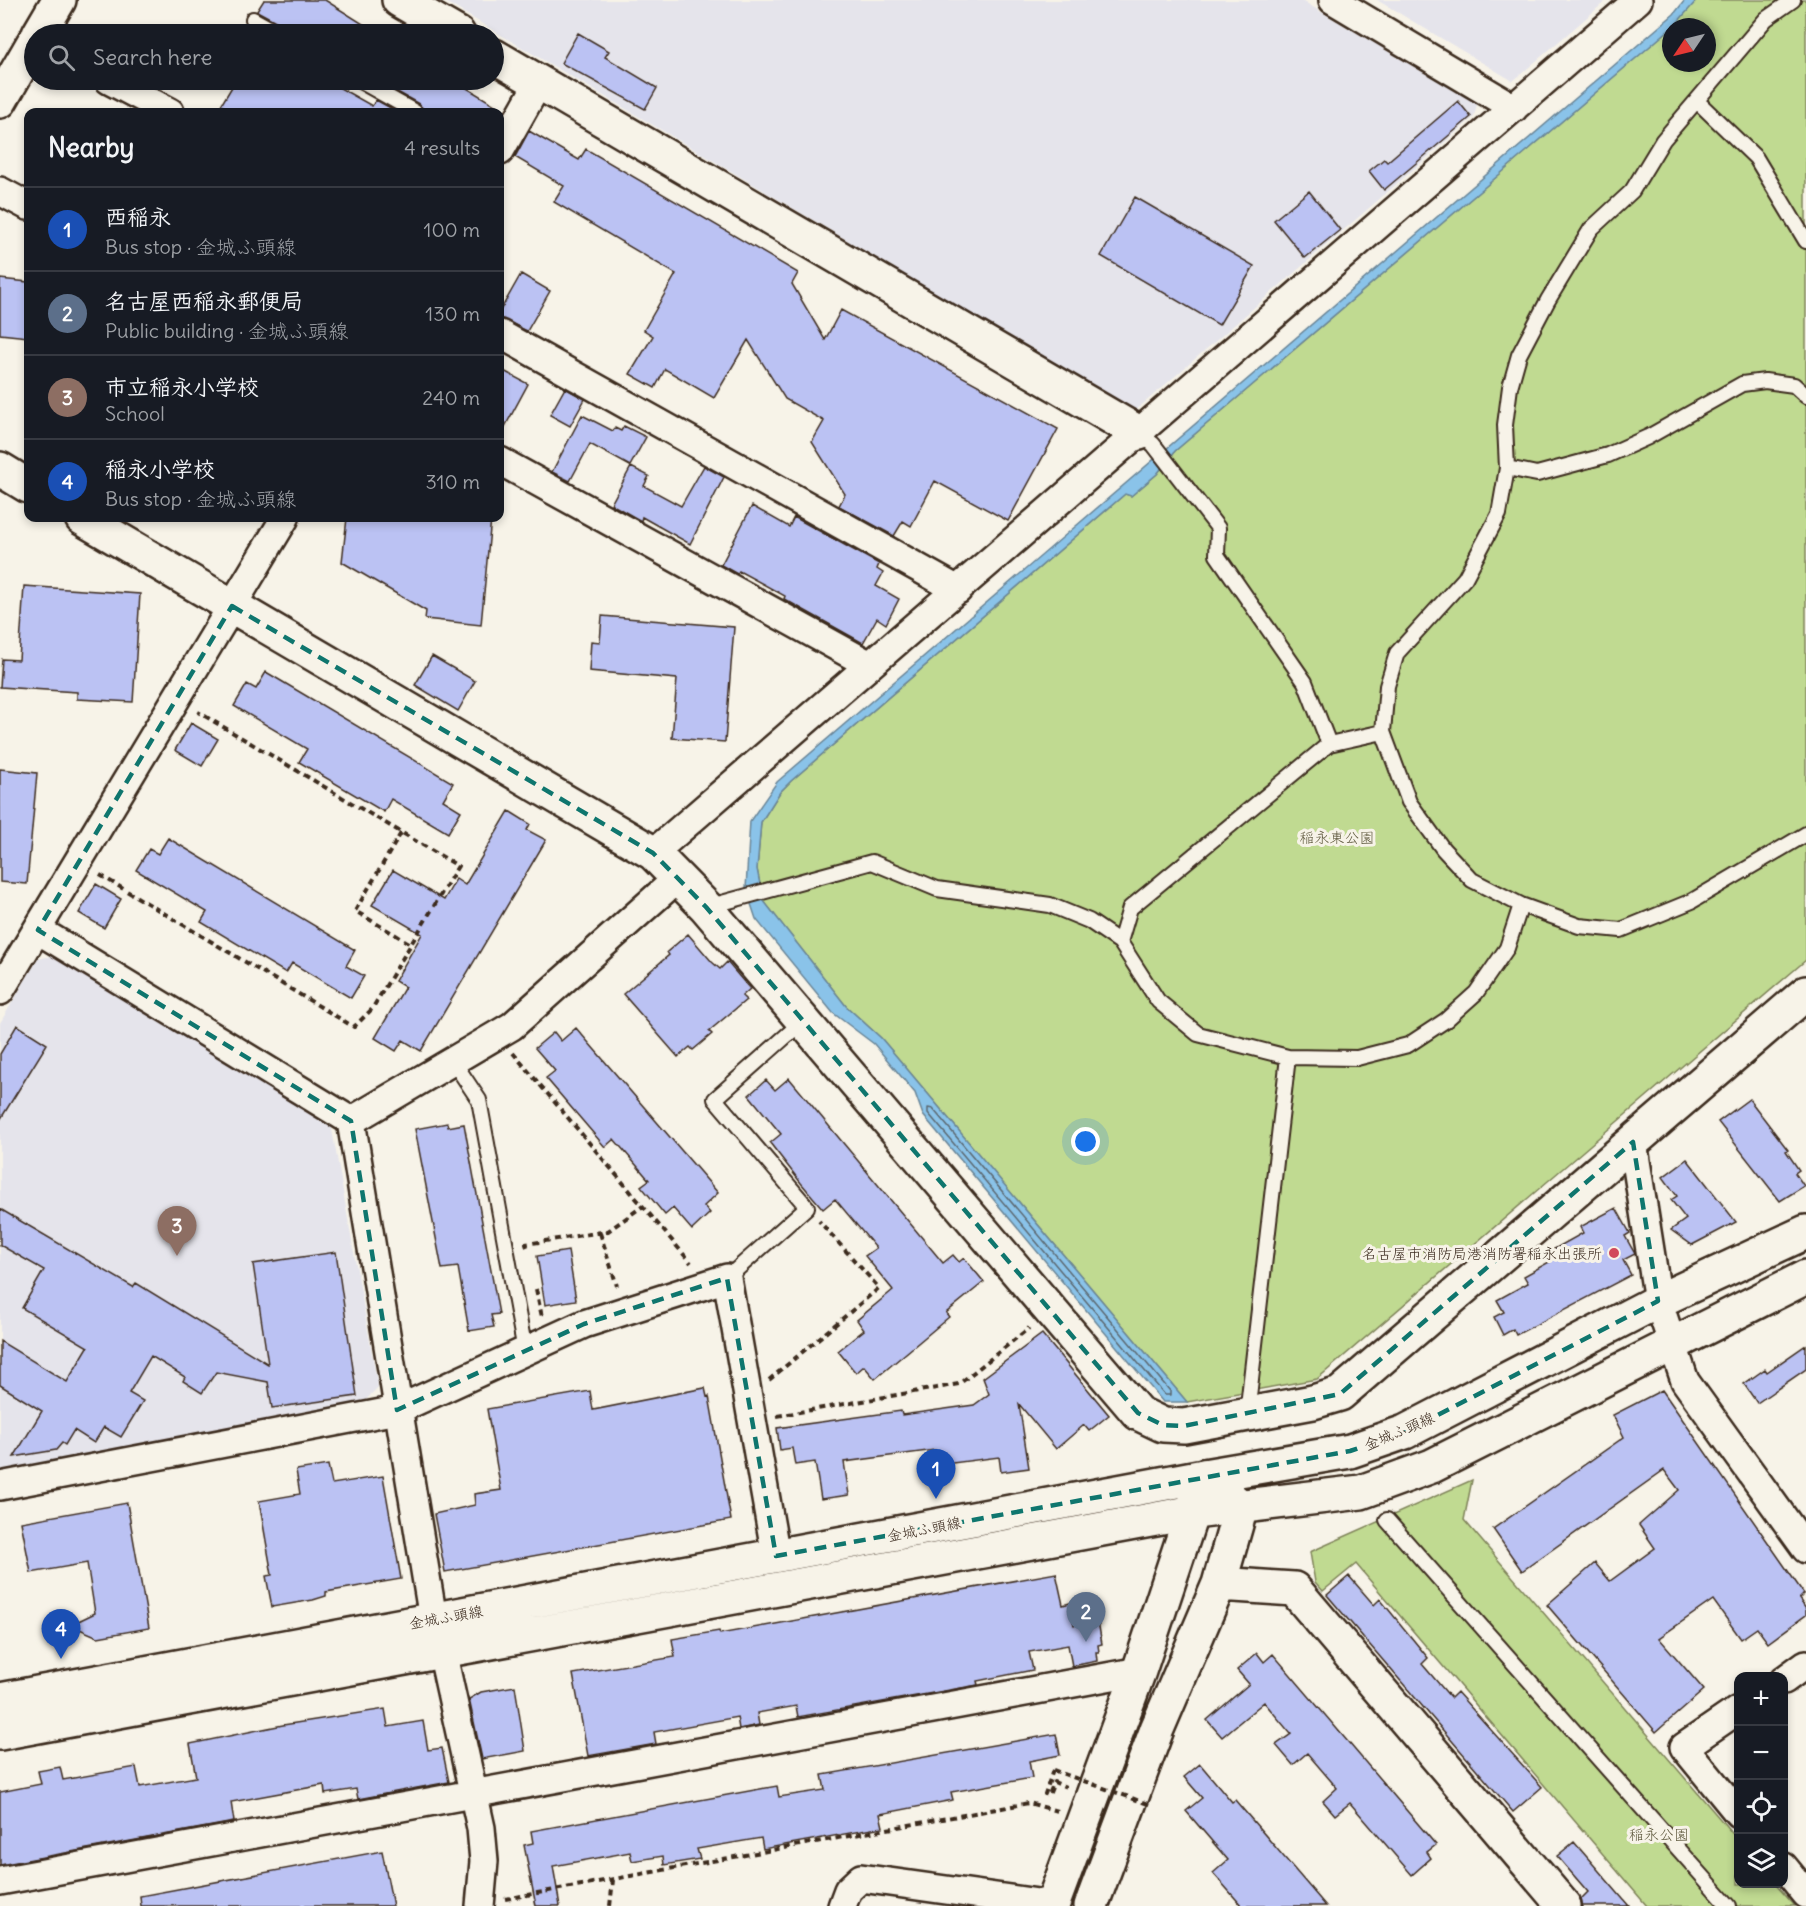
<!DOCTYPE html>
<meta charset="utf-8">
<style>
body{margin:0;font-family:Delius,"Klee One",sans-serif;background:#20242c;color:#f1f3f6}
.controls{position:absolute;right:18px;bottom:18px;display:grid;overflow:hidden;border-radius:12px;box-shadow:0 3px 9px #0003}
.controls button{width:54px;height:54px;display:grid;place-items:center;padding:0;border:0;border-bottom:2px solid #363941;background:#171b24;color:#f1f3f6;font:30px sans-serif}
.compass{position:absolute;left:1662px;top:18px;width:54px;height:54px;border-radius:50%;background:#171b24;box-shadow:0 3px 9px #0003;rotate:235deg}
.you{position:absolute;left:1086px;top:1142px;width:21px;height:21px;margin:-15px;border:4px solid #fff;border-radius:50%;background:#1a73e8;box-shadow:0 0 0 9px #1a73e833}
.badge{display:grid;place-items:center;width:39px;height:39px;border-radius:50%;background:#ea580c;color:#fff;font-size:20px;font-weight:700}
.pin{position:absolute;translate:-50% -50px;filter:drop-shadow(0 2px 3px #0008)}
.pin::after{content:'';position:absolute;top:32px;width:21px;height:18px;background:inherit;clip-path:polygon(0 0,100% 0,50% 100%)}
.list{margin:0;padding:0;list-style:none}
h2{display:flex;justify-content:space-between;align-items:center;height:78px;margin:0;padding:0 24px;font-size:26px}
h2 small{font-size:20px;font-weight:400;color:#9ea1a6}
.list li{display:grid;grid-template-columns:39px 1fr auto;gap:18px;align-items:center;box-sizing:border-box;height:84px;padding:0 24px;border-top:2px solid #363941}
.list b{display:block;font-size:22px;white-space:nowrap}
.list p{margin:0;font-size:20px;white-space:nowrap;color:#9ea1a6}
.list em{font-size:20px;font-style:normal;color:#9ea1a6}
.icon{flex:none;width:33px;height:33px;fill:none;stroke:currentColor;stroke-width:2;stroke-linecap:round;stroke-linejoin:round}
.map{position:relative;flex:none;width:1806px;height:1906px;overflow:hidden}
.search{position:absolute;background:#171b24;box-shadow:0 3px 9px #0003;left:24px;top:24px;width:480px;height:66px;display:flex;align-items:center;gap:15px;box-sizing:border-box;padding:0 21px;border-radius:33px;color:#9ea1a6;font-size:22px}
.panel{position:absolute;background:#171b24;box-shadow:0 3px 9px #0003;left:24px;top:108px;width:480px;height:414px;border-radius:12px}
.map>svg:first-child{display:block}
.built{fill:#e5e4eb}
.green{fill:#c0da91;stroke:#7e8258;stroke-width:1.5}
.water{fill:#8ac3e9;stroke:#6a8698;stroke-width:1.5}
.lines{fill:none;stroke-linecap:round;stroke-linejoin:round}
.shore{stroke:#5b676f;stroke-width:1.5}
.building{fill:#bbc2f3;stroke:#3b2a1e;stroke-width:1.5}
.service-casing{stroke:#3b2a1e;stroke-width:18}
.minor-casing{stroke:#3b2a1e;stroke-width:32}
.tertiary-casing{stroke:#3b2a1e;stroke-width:38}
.primary-casing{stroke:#3b2a1e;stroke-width:38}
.path{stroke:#3b2a1e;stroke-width:4;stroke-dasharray:6 4.5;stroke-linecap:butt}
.service{stroke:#f7f3e8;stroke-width:14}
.minor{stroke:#f7f3e8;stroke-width:27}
.tertiary{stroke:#f7f3e8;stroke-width:33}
.primary{stroke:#f7f3e8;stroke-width:33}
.path-bridge{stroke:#3b2a1e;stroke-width:4;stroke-dasharray:6 4.5;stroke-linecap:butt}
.marked{fill:none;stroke:#0f766e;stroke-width:4.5;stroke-dasharray:12 8;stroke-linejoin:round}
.poi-dot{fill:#d1495b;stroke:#f7f3e8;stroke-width:2}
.labels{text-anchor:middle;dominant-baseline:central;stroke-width:6;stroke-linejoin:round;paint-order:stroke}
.park-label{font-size:15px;fill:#5c563b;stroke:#f7f3e8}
.poi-label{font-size:15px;fill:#3b2a1e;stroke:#f7f3e8;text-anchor:end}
.street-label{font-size:15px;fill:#3b2a1e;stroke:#f7f3e8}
</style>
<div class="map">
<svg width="1806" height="1906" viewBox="0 0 1806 1906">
<rect width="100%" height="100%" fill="#f7f3e8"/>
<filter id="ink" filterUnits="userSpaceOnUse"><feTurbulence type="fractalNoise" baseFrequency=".0167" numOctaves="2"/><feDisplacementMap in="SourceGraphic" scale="12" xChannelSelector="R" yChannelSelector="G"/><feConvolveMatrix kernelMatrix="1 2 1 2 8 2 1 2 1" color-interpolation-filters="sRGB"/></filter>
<g filter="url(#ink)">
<path class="built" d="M442,0H1301L1477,104L1474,117L1135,411Z
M1377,0H1607L1513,81Z
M51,956L331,1124L378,1387L365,1401L0,1471V1023L38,959Z"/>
<path class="green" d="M1697,0H1806V960L1317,1379L1187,1402L881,1038L846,1006L763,900L757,869L761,822L780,792L791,781L1125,494L1131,496L1157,474L1175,451L1671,28V63H1707V27H1672Z
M1472,1480L1464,1520L1738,1840V1884H1775L1795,1906H1647L1356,1564L1323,1591L1315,1582L1310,1552Z"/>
<path class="water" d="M1685,0H1697L1676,24L1175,451L1157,474L1131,496L1125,494L791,781L780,792L761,822L757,869L763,900L846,1006L881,1038L1187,1402H1163L923,1115L915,1093L874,1044L833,1013L756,919L746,889L750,821L777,782L1674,14Z"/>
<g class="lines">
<path class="shore" d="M928,1108L933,1109L1170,1391V1395H1165L928,1113Z"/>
</g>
<path class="building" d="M264,0H325L379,34H289L285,26L257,11Z
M578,33L609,51L605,57L657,88L645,109L561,63Z
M236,80H326L372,106L376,100L398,112H234L221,105Z
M388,80H469L465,87L505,111L424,112L419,104L385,85Z
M1458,101L1471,117L1384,190L1369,171L1384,159L1387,162Z
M529,131L579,160L586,149L798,273L792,284L825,340L841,310L1058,429L1008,521L935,481L911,526L903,521L894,536L839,506L845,494L812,442L824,421L785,399L748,340L714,398L665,369L655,388L630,374L653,336L644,330L676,274L554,202L564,186L515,157Z
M1309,191L1340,230L1305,258L1274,220Z
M1135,197L1254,266L1219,325L1101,256Z
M521,274L550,291L527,331L500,318V311Z
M0,279L28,282V337L0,334Z
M500,369L528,384L500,436Z
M565,388L585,399L570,426L550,415Z
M582,415L613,431L615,428L621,431L624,426L646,437L630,466L590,444L570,481L552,472Z
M704,466L724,477L690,544L642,517L641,521L611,504L631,467L649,476L644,486L681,506Z
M752,506L789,527L794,517L879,564L877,569L883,573L876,586L899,599L886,624L877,618L863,643L784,599L785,596L739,571L737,574L721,565Z
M347,518H491L481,625L425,619L426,611L342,562Z
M24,586L140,594L133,702L77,699V692L0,687L2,659L19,660Z
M602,616L734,627L725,742L672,738L677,679L589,671L591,641L600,642Z
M432,656L475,681L458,711L415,685Z
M266,672L453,783L443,800L461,811L448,833L391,799L384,812L299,762L307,749L234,706L247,684L256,689Z
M191,723L218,739L202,766L175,750Z
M0,769L37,773L27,884L0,882Z
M509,811L530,824L527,830L546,840L421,1051L403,1040L396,1051L375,1038L405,987L395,981L422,934L372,905L393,870L444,900L456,879L465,885Z
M168,838L355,950L346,966L364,976L351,998L292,963L286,973L201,922L207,912L136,870L149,849L158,854Z
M96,884L121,899L104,928L79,913Z
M688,934L712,962L720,969L727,962L750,989L742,996L746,1000L709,1031L712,1034L693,1050L690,1047L678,1057L623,994L669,955L667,952Z
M17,1025L47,1044L0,1120V1054Z
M576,1028L718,1193L704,1206L710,1213L692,1230L673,1208L665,1215L641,1186L649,1180L614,1139L605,1147L546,1078L555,1071L535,1048L554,1032L561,1041Z
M789,1078L943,1263L953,1255L959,1262L964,1258L984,1282L946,1313L949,1317L875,1379L864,1366L856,1373L838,1351L864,1330L857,1320L893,1290L865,1256L876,1248L835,1199L823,1209L801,1183L770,1143L781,1134L749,1095L766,1080L775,1090Z
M1749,1099L1788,1150L1786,1151L1799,1170L1795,1173L1804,1186L1780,1201L1718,1122Z
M447,1123L448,1127L464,1124L499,1314L491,1315L494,1327L469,1331L458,1267L442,1269L415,1129Z
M1687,1159L1736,1222L1692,1245L1671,1230L1686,1219L1671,1200L1677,1196L1663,1177Z
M1616,1208L1630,1233L1625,1236L1635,1254L1623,1260L1631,1275L1516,1335L1513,1329L1503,1335L1494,1317L1504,1312L1497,1300L1528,1283L1524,1276L1551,1261L1547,1253L1583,1233L1580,1227Z
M0,1209L133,1287L136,1283L268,1364L253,1264L336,1252L357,1396L272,1408L268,1382L216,1372L202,1393L183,1381L185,1377L151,1356L129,1393L143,1401L121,1437L104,1427L94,1443L74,1430L65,1445L62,1443L56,1450L14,1457L42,1411L0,1385V1341L67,1382L88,1347L22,1308L44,1270L0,1245Z
M568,1251L576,1300L545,1305L537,1256Z
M1042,1334L1109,1415L1089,1431L1084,1425L1056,1449L1019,1404L1029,1468L1001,1472L999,1457L937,1465L935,1450L844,1462L849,1495L821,1499L815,1462L795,1465L792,1448L780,1450L777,1428L901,1411L902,1415L974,1405L989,1394L983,1378Z
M1806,1345V1369L1757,1403L1744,1384L1765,1369L1767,1372Z
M705,1388L707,1397L709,1396L731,1520L445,1572L434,1514L475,1505L474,1494L501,1490L487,1409L590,1391L593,1410Z
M1662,1390L1804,1594L1799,1599L1806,1609V1615L1768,1643L1757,1628L1741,1639L1713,1600L1659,1638L1704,1690L1656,1732L1547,1605L1595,1563L1610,1581L1655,1548L1639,1525L1679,1490L1664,1470L1522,1571L1493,1529L1624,1437L1613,1415Z
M328,1465L332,1484L383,1476L401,1579L326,1592V1596L313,1600L272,1607L266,1576L272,1575L259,1501L300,1494L296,1470Z
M127,1503L149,1628L98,1637L70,1625L95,1613L87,1563L31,1573L21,1522Z
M1056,1573L1063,1605L1070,1603L1074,1625L1098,1621L1102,1644L1098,1645L1099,1652H1096L1097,1661L1072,1666L1068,1645L1029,1652L1033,1670L977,1681L978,1685L798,1717L796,1706L757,1713L759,1725L739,1729L737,1717L654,1732L656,1744L588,1756L573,1674L675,1657L672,1639L719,1631L720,1634Z
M1349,1576L1374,1605L1380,1599L1428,1658L1422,1664L1451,1698L1457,1692L1542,1787L1513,1812L1327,1595Z
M1257,1653L1264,1662L1273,1654L1436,1845L1427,1852L1431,1858L1412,1875L1350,1803L1335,1815L1323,1801L1337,1788L1307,1753L1293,1765L1276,1745L1291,1734L1264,1702L1222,1737L1207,1720L1249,1684L1237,1670Z
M515,1686L525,1751L482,1759L469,1699L481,1692Z
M385,1709L388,1727L423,1721L428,1750L442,1748L449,1782L358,1799L356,1789L325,1794L324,1785L231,1802L234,1822L0,1865V1792L41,1784L38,1771L60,1767L63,1780L136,1767L140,1787L196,1777L190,1744L283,1725Z
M1056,1734L1060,1755L1029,1761L1032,1778L951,1792L953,1800L880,1814L883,1827L763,1849L761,1838L697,1849L700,1859L664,1865L663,1856L632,1861L630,1852L553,1866L560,1906H536L524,1845L533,1843L531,1831L777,1786L779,1797L825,1790L822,1775Z
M1200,1764L1232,1802L1235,1800L1326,1906H1242L1213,1873L1228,1860L1186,1811L1202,1798L1184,1777Z
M1574,1842L1629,1906H1582L1581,1899L1588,1892L1557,1856Z
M382,1851L393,1906H141L140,1896Z"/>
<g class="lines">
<g class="service-casing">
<path id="service" d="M1793,0L1766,19L1663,140L1632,191L1591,229L1548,300L1519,355L1510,387L1505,425L1507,468L1499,514L1465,578L1397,653L1387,686L1383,732L1409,802L1443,849L1472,880L1521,905L1579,926L1621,930L1692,901L1806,834
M253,19L280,34
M358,80L415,112
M1698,102L1756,158L1806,241
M1139,433L1153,444L1218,528L1217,555L1305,682L1329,744
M1507,468L1537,474L1608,455L1648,437L1742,384L1765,381L1794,385L1806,396
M707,907L872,862L937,889L1050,905L1089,921L1120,942L1158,1001L1198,1034L1288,1057L1357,1058L1408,1045L1446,1020L1476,993L1507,948L1521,905
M1120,942L1130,908L1329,744L1383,732
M453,1061L479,1100L525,1351
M727,1278L807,1207L715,1099L803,1021
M1247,1414L1288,1057
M1387,1520L1729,1906"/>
</g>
<g class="minor-casing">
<path id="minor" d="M1333,0L1514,108
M109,80L170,112
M500,151L539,82
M0,191L28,206
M500,334L958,590
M500,461L870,665
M653,853L1638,0
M38,930L351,1121L433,1619
M0,991L285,518
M351,1121L512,1026L679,877
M1633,1142L1658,1301L1685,1381L1806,1549
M0,1486L397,1410L584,1324L727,1278L776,1556
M442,1651L481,1828L484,1861L480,1906
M1784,1680L1806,1664
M1738,1710L1684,1747L1738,1813
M1784,1867L1806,1894
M0,1881L1139,1671
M842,1906L848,1890L861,1878L1052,1905"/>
</g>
<g class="tertiary-casing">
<path id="tertiary" d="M399,0L458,34
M39,34L59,0
M494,56L1139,433
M0,101L34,42
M0,469L28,486
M82,518L653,853L706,907L1138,1413L1163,1425L1184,1426L1313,1402L1340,1394L1806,993
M1219,1584L1294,1589L1564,1906
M1052,1906L1139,1671L1204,1476L1241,1507L1219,1584L1157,1729L1091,1906"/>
</g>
<g class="primary-casing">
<path id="primary" d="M0,1700L1204,1476L1350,1451L1405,1432L1658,1301L1806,1232
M0,1733L1194,1512L1361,1492L1432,1466L1806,1277"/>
</g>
<path class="path" d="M401,833L355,911L411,944
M100,875L354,1027L372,1009L458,866L198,712
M513,1053L691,1263
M600,1233L617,1286
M527,1247L526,1244L608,1231L643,1206
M536,1289L542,1317
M769,1380L879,1288L819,1221
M777,1416L959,1384L1029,1328
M1053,1770L1045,1794L1049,1795L1054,1782L1066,1787
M505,1899L1029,1803L1057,1811
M610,1906L613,1880"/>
<use href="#service" class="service"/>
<use href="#minor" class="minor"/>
<use href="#tertiary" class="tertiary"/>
<use href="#primary" class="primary"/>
<path class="path-bridge" d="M1053,1770L1151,1805"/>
</g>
</g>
<path class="marked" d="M232,606L653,853L706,907L1138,1413L1163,1425L1184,1426L1340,1394L1633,1142L1658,1301L1405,1432L1350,1451L776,1556L727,1278L584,1324L397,1410L351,1121L38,930Z"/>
<circle class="poi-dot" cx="1614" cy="1253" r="6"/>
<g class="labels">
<g class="park-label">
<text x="1337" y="837">稲永東公園</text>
<text x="1659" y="1834">稲永公園</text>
</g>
<g class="poi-label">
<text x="1602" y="1253">名古屋市消防局港消防署稲永出張所</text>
</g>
<g class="street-label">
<text transform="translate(1399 1431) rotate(-23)">金城ふ頭線</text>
<text transform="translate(924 1529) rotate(-11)">金城ふ頭線</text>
<text transform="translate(446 1617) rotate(-10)">金城ふ頭線</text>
</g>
</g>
</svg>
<div class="controls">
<button>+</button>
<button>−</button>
<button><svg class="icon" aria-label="locate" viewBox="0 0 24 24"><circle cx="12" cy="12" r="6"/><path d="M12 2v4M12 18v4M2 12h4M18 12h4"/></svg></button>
<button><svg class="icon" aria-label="layers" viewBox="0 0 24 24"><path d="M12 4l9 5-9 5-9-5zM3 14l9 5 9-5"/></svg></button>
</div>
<svg class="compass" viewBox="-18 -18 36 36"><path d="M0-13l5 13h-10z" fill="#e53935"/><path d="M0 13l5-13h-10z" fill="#9ea1a6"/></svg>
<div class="you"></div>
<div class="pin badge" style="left:936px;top:1499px;background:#1a4fb4">1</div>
<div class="pin badge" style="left:1086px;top:1642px;background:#5c6f8a">2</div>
<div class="pin badge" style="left:177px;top:1256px;background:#8d6e63">3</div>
<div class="pin badge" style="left:61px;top:1659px;background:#1a4fb4">4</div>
<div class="search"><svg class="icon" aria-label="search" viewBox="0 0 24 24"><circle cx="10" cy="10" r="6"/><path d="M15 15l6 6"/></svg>Search here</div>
<section class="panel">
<h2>Nearby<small>4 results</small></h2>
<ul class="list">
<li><span class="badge" style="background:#1a4fb4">1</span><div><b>西稲永</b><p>Bus stop · 金城ふ頭線</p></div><em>100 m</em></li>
<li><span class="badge" style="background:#5c6f8a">2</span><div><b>名古屋西稲永郵便局</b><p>Public building · 金城ふ頭線</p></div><em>130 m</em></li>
<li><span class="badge" style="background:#8d6e63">3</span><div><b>市立稲永小学校</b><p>School</p></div><em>240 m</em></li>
<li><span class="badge" style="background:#1a4fb4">4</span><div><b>稲永小学校</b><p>Bus stop · 金城ふ頭線</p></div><em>310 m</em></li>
</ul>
</section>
</div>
